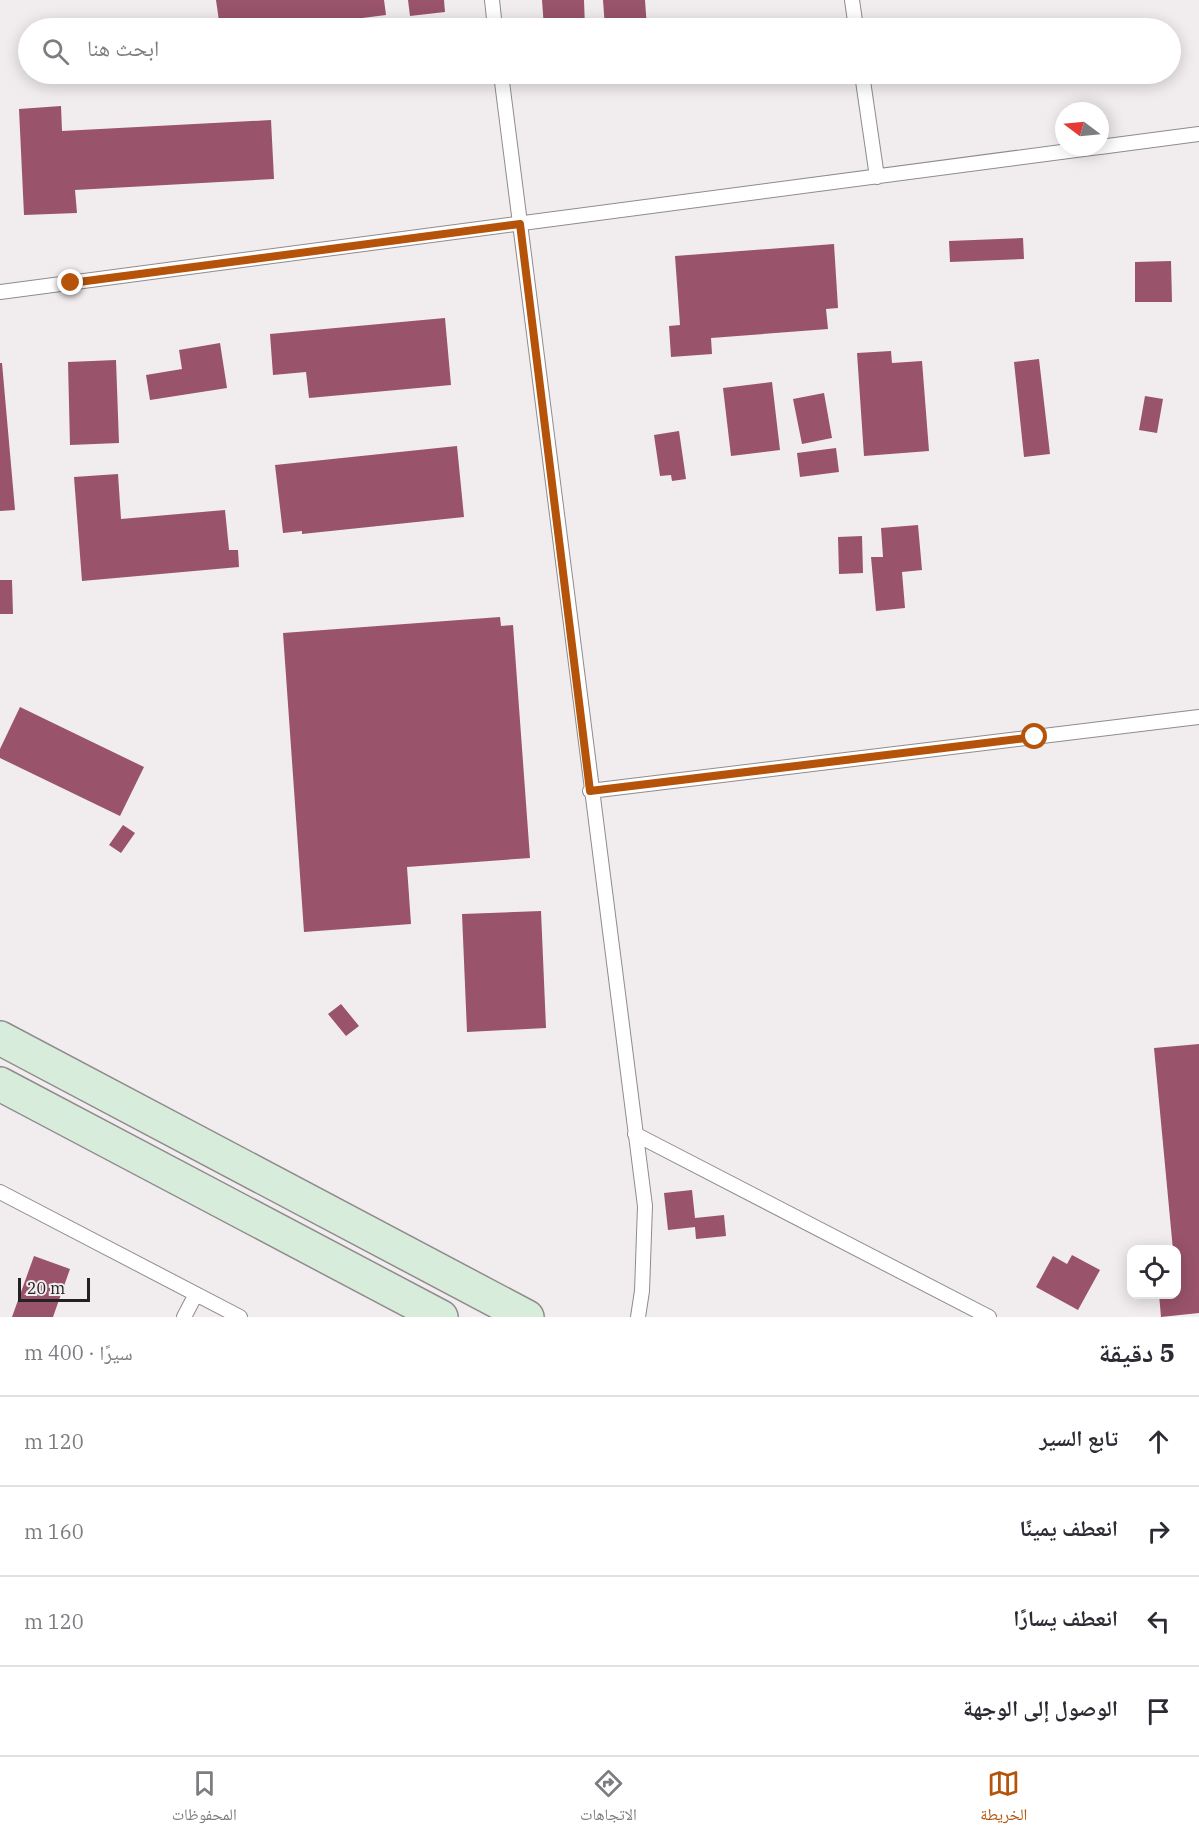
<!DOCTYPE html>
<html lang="ar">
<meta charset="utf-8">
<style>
body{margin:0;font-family:"IBM Plex Serif","Noto Naskh Arabic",serif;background:#f7f7f7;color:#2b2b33;direction:rtl}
.controls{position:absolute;right:18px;bottom:18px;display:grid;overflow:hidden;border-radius:12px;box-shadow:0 3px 15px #0003}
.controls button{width:54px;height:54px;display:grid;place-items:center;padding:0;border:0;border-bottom:2px solid #e1e1e2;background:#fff;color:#2b2b33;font:30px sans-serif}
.compass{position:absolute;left:1055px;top:102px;width:54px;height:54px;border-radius:50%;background:#fff;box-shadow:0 3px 15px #0003;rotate:286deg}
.scale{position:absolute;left:18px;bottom:15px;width:72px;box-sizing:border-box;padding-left:6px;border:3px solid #232121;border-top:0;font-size:16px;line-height:21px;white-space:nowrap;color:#232121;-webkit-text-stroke:4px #f1eced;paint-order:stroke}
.stop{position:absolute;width:18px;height:18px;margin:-14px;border:4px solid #b45309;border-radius:50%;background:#fff}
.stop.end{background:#b45309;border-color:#fff;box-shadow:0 2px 6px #0008}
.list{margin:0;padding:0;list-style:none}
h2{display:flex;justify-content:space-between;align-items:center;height:78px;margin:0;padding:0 24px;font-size:26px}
h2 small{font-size:20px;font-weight:400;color:#7c7c81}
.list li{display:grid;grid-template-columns:39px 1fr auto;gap:18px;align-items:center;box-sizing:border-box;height:90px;padding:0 24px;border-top:2px solid #e1e1e2}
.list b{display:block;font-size:22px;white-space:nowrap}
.list em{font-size:20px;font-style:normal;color:#7c7c81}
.icon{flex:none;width:33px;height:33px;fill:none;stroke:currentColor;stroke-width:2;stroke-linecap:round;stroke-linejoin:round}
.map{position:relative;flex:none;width:1199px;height:1317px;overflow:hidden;direction:ltr}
.search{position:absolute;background:#fff;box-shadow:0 3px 15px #0003;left:18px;right:18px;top:18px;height:66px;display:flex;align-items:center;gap:15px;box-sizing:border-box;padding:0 21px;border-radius:33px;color:#7c7c81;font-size:22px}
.sheet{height:438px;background:#fff}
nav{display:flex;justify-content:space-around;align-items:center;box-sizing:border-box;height:84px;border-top:2px solid #e1e1e2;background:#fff;font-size:16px;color:#7c7c81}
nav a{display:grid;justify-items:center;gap:3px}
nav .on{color:#b45309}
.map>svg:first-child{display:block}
.building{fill:#99536b}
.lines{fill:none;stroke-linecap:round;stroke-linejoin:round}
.lane-casing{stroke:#908b8c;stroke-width:16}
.secondary-casing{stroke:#908b8c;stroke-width:36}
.lane{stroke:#fff;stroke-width:14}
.secondary{stroke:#d8ecdc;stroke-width:33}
.route{stroke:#b45309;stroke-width:8}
</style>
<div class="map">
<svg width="1199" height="1317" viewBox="0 0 1199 1317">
<rect width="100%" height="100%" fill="#f1eced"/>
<path class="building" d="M216,0H384L386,15L284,28H220Z
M408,0H444L445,12L410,16Z
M542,0H584L585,28H544Z
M603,0H645L647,28H605Z
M61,106L62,131L271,120L274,179L75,190L77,213L24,215L19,109Z
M1023,238L1024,259L950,262L949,241Z
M834,244L838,308L826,309L828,329L711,338L712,354L671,357L669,326L680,325L675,256Z
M1171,261L1172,302H1135V262Z
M445,318L451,385L309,398L306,372L273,375L270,334Z
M220,343L227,388L150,400L146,375L182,369L179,350Z
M891,351L892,363L922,361L929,451L864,456L857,353Z
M1039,359L1050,454L1024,457L1014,362Z
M116,360L119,443L70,445L68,362Z
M0,363H2L15,510L0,511Z
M772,382L780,450L731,456L723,388Z
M824,393L832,438L802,444L793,399Z
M1145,396L1163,399L1157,433L1139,430Z
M679,431L686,479L672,481L671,475L660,476L654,435Z
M457,446L464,517L302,534V531L283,533L275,465Z
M836,448L839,472L800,477L797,453Z
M118,474L121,519L225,510L229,550H238L239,567L82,581L74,477Z
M918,525L922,570L902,572L905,608L876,611L871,557H883L881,528Z
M862,536L863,573L839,574L838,537Z
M0,580H12L13,614H0Z
M500,617L501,626L513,625L530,858L407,867L411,924L304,932L283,633Z
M20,707L144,767L120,816L0,758V749Z
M123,825L135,833L121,853L109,845Z
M541,911L546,1028L467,1032L462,914Z
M341,1004L359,1026L346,1036L328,1014Z
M1199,1044V1313L1161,1317L1159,1294H1176V1250H1173L1154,1048Z
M692,1190L695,1218L724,1215L726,1236L696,1239L695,1227L668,1230L664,1193Z
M1072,1255L1100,1270L1078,1310L1036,1287L1053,1256L1067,1264Z
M34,1256L70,1269L53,1317H12Z"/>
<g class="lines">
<g class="lane-casing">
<path id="lane" d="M492,0L495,28
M852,0L856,28
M501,74L645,1206L642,1291L638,1317
M862,74L877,177
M1100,147L1199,134
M0,292L1099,147
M590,791L1199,717
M635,1134L989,1317
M0,1192L240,1317
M184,1317L196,1294"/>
</g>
<g class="secondary-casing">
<path id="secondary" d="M0,1038L527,1317
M0,1084L441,1317"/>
</g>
<use href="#lane" class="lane"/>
<use href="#secondary" class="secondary"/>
</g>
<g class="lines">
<path class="route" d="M71,283L520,224L590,791L1035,737"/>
</g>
</svg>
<div class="controls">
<button><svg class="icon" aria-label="locate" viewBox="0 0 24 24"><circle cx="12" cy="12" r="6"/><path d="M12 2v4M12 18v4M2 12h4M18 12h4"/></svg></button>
</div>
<svg class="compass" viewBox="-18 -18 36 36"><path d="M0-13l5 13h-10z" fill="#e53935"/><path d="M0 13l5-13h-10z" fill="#7c7c81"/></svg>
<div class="scale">20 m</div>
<div class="stop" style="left:1035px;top:737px"></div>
<div class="stop end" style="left:71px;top:283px"></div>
<div class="search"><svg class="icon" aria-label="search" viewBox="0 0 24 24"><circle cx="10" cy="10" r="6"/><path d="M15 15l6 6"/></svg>ابحث هنا</div>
</div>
<section class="sheet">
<h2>5 دقيقة<small>سيرًا · 400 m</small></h2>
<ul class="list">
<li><svg class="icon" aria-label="ahead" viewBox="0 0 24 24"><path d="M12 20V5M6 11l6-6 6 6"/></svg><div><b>تابع السير</b></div><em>120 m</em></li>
<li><svg class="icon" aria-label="right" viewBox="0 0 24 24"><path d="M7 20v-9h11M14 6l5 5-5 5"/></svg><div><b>انعطف يمينًا</b></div><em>160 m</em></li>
<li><svg class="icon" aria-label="left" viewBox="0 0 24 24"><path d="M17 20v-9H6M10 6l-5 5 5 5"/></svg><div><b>انعطف يسارًا</b></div><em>120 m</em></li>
<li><svg class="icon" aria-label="arrive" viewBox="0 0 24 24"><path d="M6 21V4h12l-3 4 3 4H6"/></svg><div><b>الوصول إلى الوجهة</b></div></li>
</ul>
</section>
<nav>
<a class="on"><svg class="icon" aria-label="map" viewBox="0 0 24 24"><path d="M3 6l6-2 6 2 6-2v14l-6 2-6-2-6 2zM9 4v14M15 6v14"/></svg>الخريطة</a>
<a><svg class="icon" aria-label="directions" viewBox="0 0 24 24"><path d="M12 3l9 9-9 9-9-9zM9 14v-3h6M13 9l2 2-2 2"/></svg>الاتجاهات</a>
<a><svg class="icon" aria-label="saved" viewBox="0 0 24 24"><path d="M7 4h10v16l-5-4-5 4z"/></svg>المحفوظات</a>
</nav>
